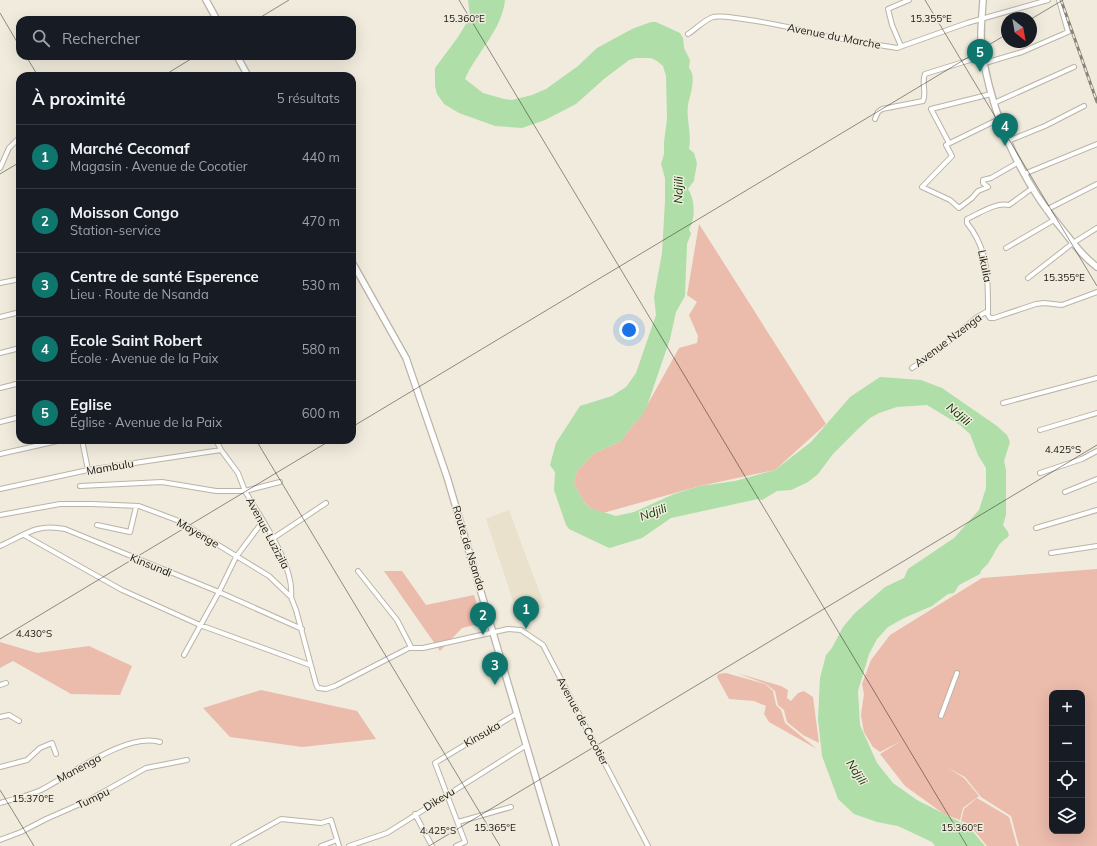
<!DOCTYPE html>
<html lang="fr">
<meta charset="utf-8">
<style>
body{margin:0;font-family:Mulish,sans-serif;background:#242831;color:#f1f3f6}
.controls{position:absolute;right:12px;bottom:12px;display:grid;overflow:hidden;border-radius:8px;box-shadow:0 4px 16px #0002}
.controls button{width:36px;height:36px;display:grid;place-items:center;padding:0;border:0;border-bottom:1px solid #363941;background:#171b24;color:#f1f3f6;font:20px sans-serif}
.compass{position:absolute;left:1001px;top:12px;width:36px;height:36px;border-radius:50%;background:#171b24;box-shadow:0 4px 16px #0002;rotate:149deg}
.you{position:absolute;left:629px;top:330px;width:14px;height:14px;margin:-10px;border:3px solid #fff;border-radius:50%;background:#1a73e8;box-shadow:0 0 0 6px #1a73e833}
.badge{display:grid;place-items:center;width:26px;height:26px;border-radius:50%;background:#0f766e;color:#fff;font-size:13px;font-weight:700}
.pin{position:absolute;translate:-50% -33px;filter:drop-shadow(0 1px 2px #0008)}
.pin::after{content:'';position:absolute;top:21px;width:14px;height:12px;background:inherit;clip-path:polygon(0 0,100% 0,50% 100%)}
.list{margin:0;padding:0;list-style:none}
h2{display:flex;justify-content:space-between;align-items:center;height:52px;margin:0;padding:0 16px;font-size:17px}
h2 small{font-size:13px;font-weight:400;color:#9ea1a6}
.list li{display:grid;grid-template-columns:26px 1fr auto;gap:12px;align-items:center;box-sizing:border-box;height:64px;padding:0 16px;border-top:1px solid #363941}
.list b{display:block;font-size:15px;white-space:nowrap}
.list p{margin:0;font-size:13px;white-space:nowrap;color:#9ea1a6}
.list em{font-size:13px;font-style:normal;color:#9ea1a6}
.icon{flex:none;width:22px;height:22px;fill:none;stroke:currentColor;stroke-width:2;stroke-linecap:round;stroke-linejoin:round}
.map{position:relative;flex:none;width:1097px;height:846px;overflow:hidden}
.search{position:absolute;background:#171b24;box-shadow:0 4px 16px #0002;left:16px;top:16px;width:340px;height:44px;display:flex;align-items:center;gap:10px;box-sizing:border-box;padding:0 14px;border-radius:12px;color:#9ea1a6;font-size:15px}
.panel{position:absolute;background:#171b24;box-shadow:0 4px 16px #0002;left:16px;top:72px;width:340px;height:372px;border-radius:12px}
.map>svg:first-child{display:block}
.built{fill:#e9e1cb}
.green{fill:#ebbbac;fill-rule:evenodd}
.water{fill:#afdea9}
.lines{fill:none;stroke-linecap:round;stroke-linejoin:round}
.street-casing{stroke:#b9b4a6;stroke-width:6}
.secondary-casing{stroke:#b9b4a6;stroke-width:8}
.street{stroke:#fff;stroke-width:4}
.secondary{stroke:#fff;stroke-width:5.5}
.rail-casing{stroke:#88847a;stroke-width:3}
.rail{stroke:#f0ebdc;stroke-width:1.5;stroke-dasharray:4.5;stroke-linecap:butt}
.ticks{fill:none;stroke:#171510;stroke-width:1;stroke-opacity:0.45}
.labels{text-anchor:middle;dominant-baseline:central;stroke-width:3;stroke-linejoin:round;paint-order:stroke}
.street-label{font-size:11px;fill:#171510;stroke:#f0ebdc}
.water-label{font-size:12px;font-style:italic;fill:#063501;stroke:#f0ebdc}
.ticks-label{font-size:10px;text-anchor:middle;fill:#171510;stroke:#f0ebdc;stroke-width:3;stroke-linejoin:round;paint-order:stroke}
</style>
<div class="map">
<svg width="1097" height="846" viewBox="0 0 1097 846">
<rect width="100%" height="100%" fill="#f0ebdc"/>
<path class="built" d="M509,510L545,607L520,622L486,519Z"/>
<path class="green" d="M699,224L826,424L775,470L700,486L603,513L590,508L584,502L574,484L575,476L578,470L593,454L621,441L635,422L640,418L679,348L697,343L698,336L689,315L697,302L687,295Z
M1097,569V846H1019L1011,816L981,797L965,777L948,768L964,778L979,796L963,808L960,820L944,814L905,786L880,754L901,741L880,752L873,747L864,732L861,715L864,694L862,684L871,660L890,635L982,578ZM1052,693H1082V831H1052Z
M384,571H402L426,605L474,595L483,623L462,628L440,651Z
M0,642L37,653L89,646L132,666L120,695L71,694L13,661L0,668Z
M726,673L765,684L773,691L776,705L781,710L785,723L817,749L769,722L764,714L766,706L754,701L729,699L717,677L718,674Z
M737,673L781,686L788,690L787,698L791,701L798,693L804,691L813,697L819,743L803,735L787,722L784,710L778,705L775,691L766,684Z
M261,690L357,711L376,739L302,747L230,737L203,708Z
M977,798L1009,817L1017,846H987L969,824L961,821L964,809Z"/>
<path class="water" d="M468,0H505C502,30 477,52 465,79L483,93L504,99L512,100L532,95L546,89L578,66L597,48L632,29L651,22H656L680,33L683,38L684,48L690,60L689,68C697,76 690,95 688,105C686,120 692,134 689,149L694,153L697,163L694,181L688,189C695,199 696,219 689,229L691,234L687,244L685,296L676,312L670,339L646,409L640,418L635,422L621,441L593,454L578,470L575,476L574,484L584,502L590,508L616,516L634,512L674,494L700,486L735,481L775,470L811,442L850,397L880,377L921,380L942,388L997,426L1007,435L1010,442L1004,461L1006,470V515L1003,525L1008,532L1009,536C996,545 997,550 989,562C986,567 981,568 980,574L959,585L954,593L948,594L932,606L904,618L888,627L877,639L869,654L858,691L860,725L877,763L893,783L917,800L968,826L985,846H935L932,842L898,826L877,822L854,814L838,799L822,756L818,719L820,678L826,655L832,648L843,627L855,613L885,587L904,578L908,569L954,538L979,510L986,488V468L978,455L970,434L960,425L927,405L897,407L879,413L870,418L859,428L833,454L818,474L808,482L791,490L777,491L762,500L758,499L671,518L642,538L613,547L609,548L569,529L566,525L554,490L555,472L550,465L556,443L580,406L612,396L626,387L636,373L656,315L654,297L662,253L665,201V178L661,164L664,154V142L667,119L666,76L663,66L657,61L651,58H636L629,60L604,79L576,104L545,120L522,128L495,126L459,113L444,104L437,94L435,86V68L458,37L470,17Z"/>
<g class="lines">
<g class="street-casing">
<path id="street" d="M688,34C696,29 704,20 713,17C724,14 801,28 812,34L897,48L967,23L1048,0
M901,46L892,25L888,9L909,0
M985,63L1022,52L1068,32L1059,0
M994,103L1074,67
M875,119L878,112L882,109L923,101C927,92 921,83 925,74L970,60L983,58
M999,119L946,145L952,156L922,187L950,200L959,208L972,198L978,191L988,187L983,183V180L991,178L1019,162
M1008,141L1045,126L1084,106
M949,143L931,109L991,94
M0,168L9,148L20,137
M1024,174L1097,144
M1046,210L1097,184
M1006,248L1054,220
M1028,278L1073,243L1097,228
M0,283L20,279
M988,313C988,280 989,250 967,223V219C980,213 996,202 1009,205L1031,189
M0,317L20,312
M0,353L20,348
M912,368L937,351L977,317L986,312L990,318H994L1036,304L1044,303L1062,305L1097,292
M0,388L20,383
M1003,403L1097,378
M0,422L20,417
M1040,430L1097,413
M82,440L88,470
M216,440L221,450
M0,454L62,440
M1040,473L1082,459L1097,451
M80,486L162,482L216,491H245C261,518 295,566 291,597
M0,489L88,470L221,450L238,473L245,491L280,482
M1065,492L1097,479
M0,515L60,504H92L139,506L179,521L269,576L291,597L296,610L316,684L318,688L326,689L335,686L409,648H423L508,629L521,630L543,645L648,846
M97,525L130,532L136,507
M1036,528L1097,510
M24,535L122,590L200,625L310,665
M272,539L326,503
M0,546C25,535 36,523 65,529L219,592L302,629
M1051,553L1097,546
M358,571L397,620L411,647
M184,655L219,592L236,557L263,521
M0,685L6,683
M941,716L957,673
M0,717L9,715L19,721
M0,767L27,760L40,748L52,743L56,754
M0,803C13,799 28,796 41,790C71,775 126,732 160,742
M415,814L432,846
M458,822L511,807
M0,840L21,832L46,819L87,801L146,768L187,760
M233,846L281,819L321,823L331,820L339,846
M321,846L337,840
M349,846L387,833L525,746
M456,846L465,842L435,763L516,714"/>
</g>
<g class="secondary-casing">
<path id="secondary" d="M206,0L217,20
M983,0C982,19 979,38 983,58C995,123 1023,184 1066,234C1075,246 1085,258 1097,267
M237,56L248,76
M352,262L406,358L447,477L556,846"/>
</g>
<use href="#street" class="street"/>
<use href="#secondary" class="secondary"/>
<g class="rail-casing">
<path id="rail" d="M1061,0L1097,102"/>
</g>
<use href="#rail" class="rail"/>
</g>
<path class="ticks" d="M459,0L967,846M925,0L1097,286M0,13L20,47M1031,19L1063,0M256,20L289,0M26,56L38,76M163,76L196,56M0,174L20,162M352,427L1007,34M256,440L500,846M0,639L331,440M0,790L34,846M429,846L1097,445"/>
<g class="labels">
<g class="street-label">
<text transform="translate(834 36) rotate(11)">Avenue du Marche</text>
<text transform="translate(985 266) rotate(79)">Likulia</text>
<text transform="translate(948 340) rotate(-37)">Avenue Nzenga</text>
<text transform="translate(110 467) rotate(-10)">Mambulu</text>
<text transform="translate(198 533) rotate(30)">Mayenge</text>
<text transform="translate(268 533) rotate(62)">Avenue Luzizila</text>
<text transform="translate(469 548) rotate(73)">Route de Nsanda</text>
<text transform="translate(151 565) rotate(22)">Kinsundi</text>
<text transform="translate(583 721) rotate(62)">Avenue de Cocotier</text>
<text transform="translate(482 734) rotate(-30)">Kinsuka</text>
<text transform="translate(79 768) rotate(-28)">Manenga</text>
<text transform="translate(93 798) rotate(-26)">Tumpu</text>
<text transform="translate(439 799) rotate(-32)">Dikevu</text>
</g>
<g class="water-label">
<text transform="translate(678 190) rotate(-89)">Ndjili</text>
<text transform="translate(959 414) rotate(40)">Ndjili</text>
<text transform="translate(653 512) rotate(-20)">Ndjili</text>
<text transform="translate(857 772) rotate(57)">Ndjili</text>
</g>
</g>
<g class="ticks-label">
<text x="464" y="22">15.360°E</text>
<text x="931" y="22">15.355°E</text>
<text x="1064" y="281">15.355°E</text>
<text x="1063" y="453">4.425°S</text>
<text x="34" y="637">4.430°S</text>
<text x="33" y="802">15.370°E</text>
<text x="495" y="831">15.365°E</text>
<text x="962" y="831">15.360°E</text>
<text x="438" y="834">4.425°S</text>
</g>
</svg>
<div class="controls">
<button>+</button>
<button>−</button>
<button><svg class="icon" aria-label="locate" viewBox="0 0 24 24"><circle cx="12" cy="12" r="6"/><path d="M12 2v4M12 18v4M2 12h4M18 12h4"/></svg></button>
<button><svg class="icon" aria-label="layers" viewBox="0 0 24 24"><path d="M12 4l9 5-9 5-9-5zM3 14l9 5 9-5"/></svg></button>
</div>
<svg class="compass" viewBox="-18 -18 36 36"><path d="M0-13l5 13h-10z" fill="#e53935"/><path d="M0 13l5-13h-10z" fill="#9ea1a6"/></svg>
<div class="you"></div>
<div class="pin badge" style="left:526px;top:629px">1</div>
<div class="pin badge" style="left:483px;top:635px">2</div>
<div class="pin badge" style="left:495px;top:685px">3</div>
<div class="pin badge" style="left:1005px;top:146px">4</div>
<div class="pin badge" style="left:980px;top:72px">5</div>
<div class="search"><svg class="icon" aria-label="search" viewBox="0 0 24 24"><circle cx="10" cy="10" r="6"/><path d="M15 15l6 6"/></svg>Rechercher</div>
<section class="panel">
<h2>À proximité<small>5 résultats</small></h2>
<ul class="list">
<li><span class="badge">1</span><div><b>Marché Cecomaf</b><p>Magasin · Avenue de Cocotier</p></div><em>440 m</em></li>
<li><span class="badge">2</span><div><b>Moisson Congo</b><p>Station-service</p></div><em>470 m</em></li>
<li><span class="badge">3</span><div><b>Centre de santé Esperence</b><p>Lieu · Route de Nsanda</p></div><em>530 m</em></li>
<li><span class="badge">4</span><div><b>Ecole Saint Robert</b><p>École · Avenue de la Paix</p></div><em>580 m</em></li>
<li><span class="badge">5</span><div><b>Eglise</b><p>Église · Avenue de la Paix</p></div><em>600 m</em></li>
</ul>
</section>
</div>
